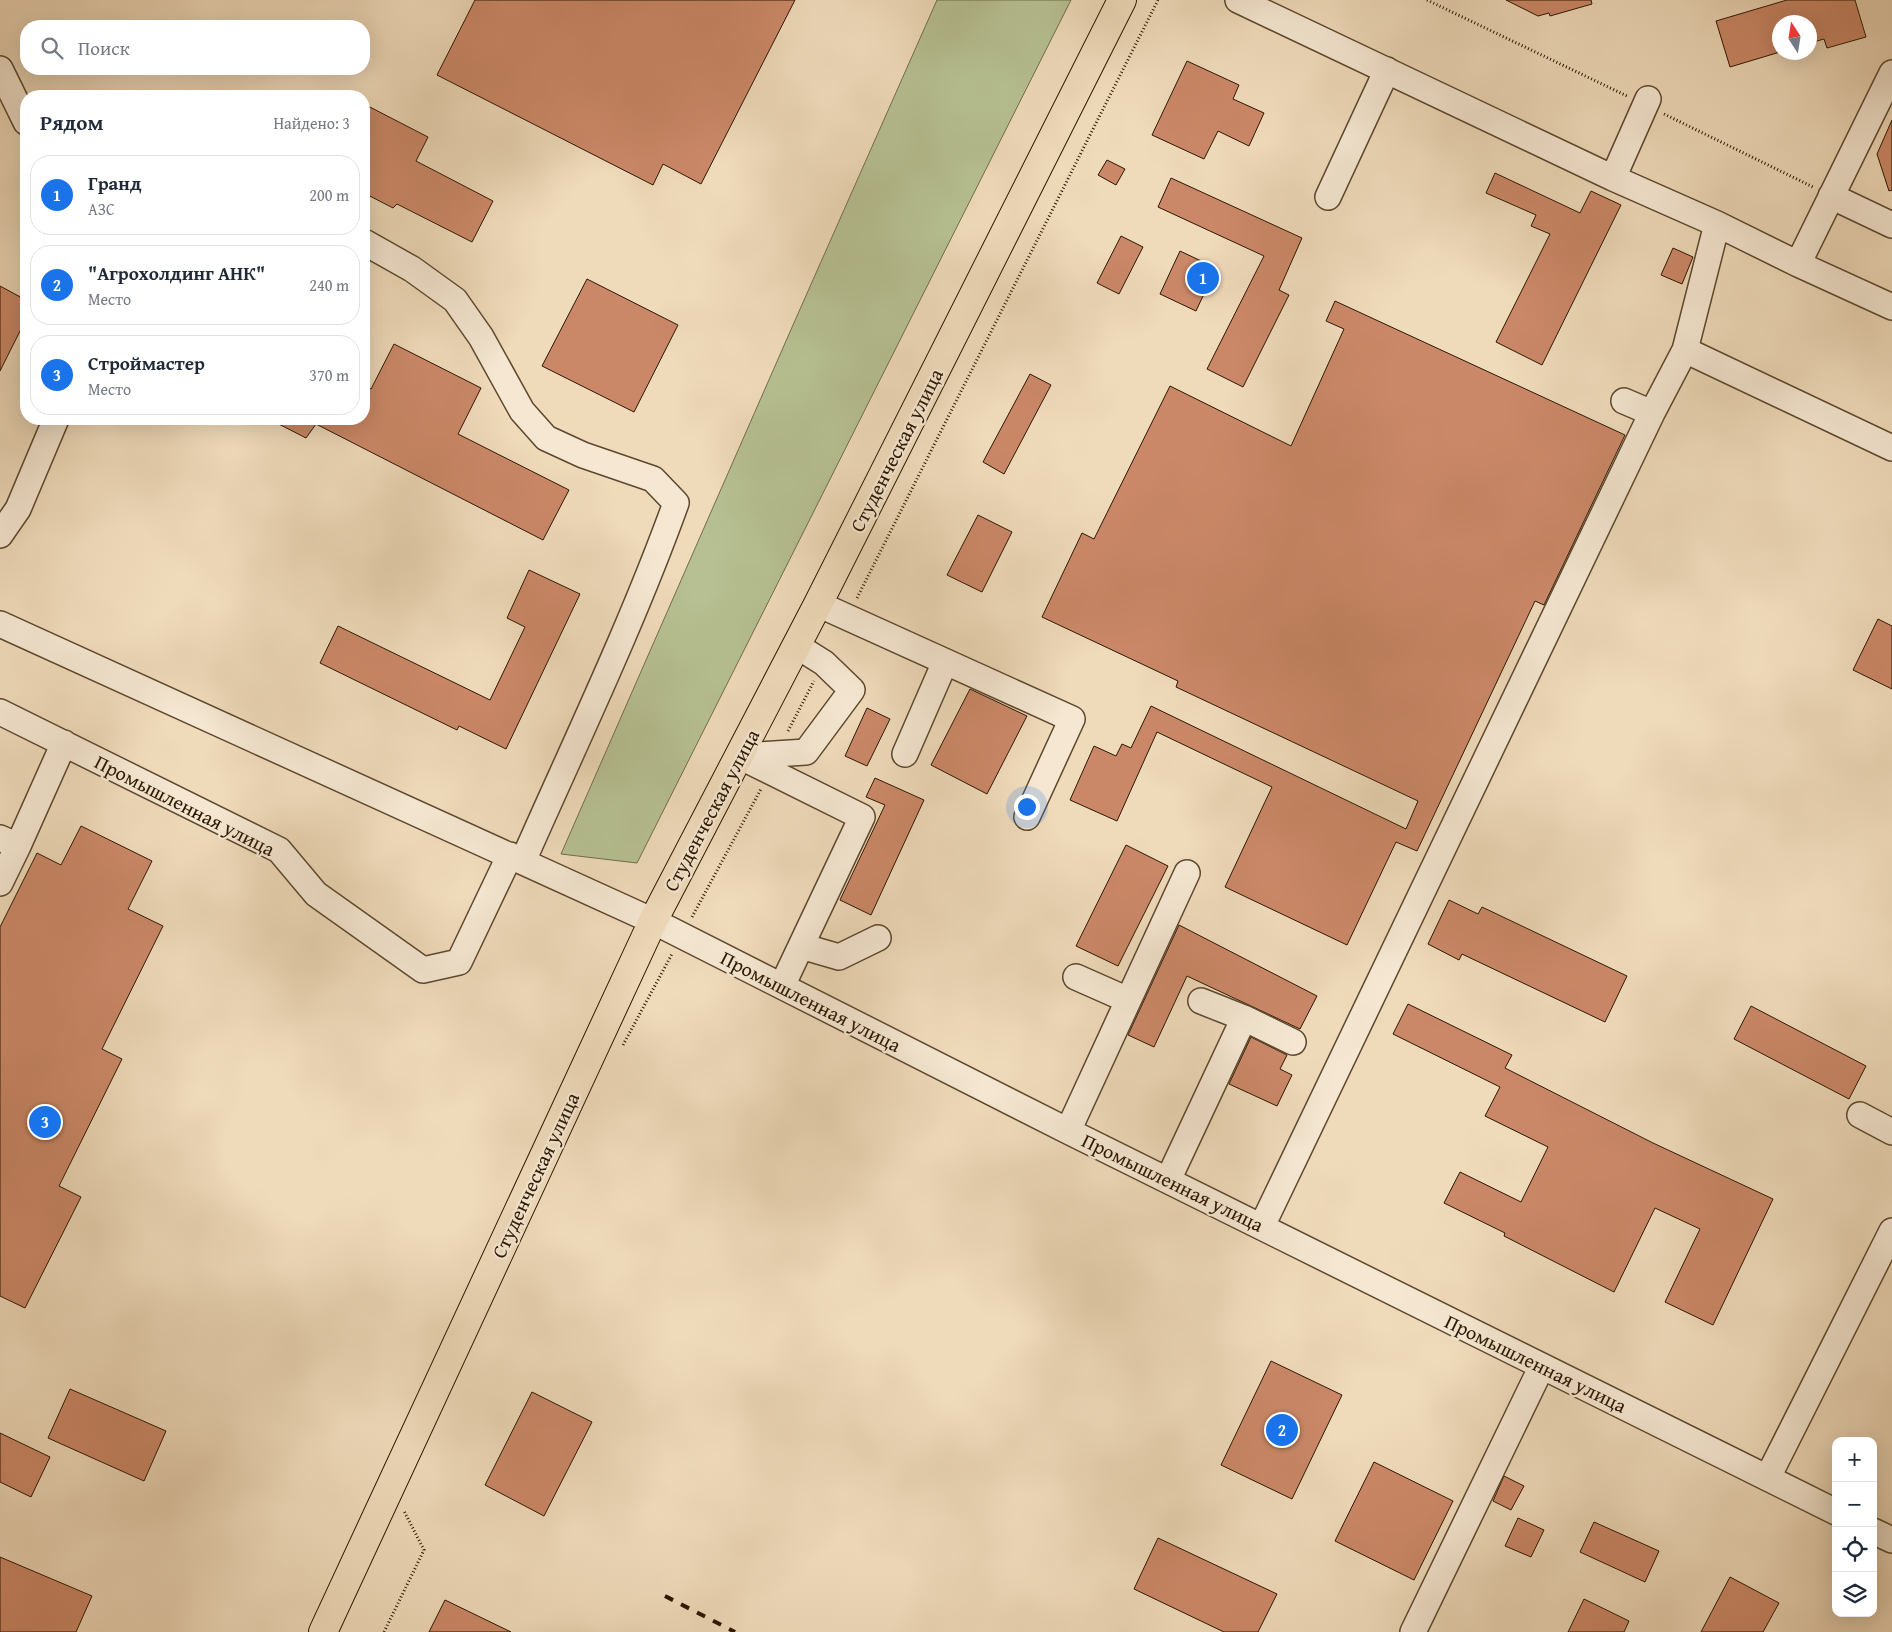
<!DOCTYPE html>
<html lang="ru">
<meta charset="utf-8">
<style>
body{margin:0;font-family:"Gentium Book Plus",serif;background:#f2f2f3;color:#1f2937}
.controls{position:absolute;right:15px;bottom:15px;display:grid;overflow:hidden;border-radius:10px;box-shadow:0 5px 20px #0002}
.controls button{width:45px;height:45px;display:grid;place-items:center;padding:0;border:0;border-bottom:1px solid #e0e1e3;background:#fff;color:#1f2937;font:25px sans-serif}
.compass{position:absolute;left:1772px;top:15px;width:45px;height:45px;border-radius:50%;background:#fff;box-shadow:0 5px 20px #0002;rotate:348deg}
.you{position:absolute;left:1026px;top:806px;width:18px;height:18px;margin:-12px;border:4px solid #fff;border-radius:50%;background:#1a73e8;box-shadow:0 0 0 8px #1a73e833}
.badge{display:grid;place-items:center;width:32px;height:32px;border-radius:50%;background:#1a73e8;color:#fff;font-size:16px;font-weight:700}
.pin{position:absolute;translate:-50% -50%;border:2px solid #fff;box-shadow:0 1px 5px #0006}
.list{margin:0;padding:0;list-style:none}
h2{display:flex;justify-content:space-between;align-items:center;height:65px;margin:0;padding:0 20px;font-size:21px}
h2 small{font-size:16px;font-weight:400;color:#747a83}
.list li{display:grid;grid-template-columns:32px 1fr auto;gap:15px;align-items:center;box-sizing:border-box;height:80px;margin:0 10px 10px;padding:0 10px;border:1px solid #e0e1e3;border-radius:20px}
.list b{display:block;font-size:19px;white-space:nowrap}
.list p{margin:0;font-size:16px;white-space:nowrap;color:#747a83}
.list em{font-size:16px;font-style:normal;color:#747a83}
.icon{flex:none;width:28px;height:28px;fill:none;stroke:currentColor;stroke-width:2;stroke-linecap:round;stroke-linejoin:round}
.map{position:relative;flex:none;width:1892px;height:1632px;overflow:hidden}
.search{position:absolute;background:#fff;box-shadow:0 5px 20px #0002;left:20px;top:20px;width:350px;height:55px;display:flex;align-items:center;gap:12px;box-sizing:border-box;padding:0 18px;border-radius:20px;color:#747a83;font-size:19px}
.panel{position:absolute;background:#fff;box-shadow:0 5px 20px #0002;left:20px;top:90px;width:350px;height:335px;border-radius:20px}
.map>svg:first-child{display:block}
.green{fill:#b6c092;stroke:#716c49}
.building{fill:#cb8868;stroke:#2c1700}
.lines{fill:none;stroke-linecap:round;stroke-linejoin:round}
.minor-casing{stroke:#5d482e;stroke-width:28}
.major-casing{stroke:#2c1700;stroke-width:30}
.path{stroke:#2c1700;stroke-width:3;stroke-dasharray:1 2.5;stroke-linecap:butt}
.minor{stroke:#f5e7d2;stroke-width:25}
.major{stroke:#efdaba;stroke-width:28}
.rail{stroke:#2c1700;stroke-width:4;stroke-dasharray:9 9;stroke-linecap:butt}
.labels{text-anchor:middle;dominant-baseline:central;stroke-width:4.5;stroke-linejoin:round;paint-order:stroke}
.street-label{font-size:20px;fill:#2c1700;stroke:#f5e7d2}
</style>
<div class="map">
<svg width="1892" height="1632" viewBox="0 0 1892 1632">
<rect width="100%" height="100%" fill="#efdaba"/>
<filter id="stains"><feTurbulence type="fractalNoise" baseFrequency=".004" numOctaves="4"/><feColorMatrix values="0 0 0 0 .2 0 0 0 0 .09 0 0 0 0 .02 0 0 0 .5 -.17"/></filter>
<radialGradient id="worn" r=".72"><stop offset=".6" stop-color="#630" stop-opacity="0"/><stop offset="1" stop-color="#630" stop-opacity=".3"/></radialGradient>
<path class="green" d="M937,0H1071L637,863L561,854L793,325Z"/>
<path class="building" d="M475,0H795L701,184L663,164L653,185L437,75Z
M1506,0H1591L1592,4L1550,16L1549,13L1538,16Z
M1787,0H1855L1866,37L1827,48L1824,39L1810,43V22H1780V52L1730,67L1716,21Z
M1187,61L1239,85L1233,99L1264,113L1249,146L1218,131L1204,159L1152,135Z
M364,104L428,137L416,161L493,201L472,242L397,204L393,208L364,193Z
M1892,120V190L1889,191L1877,154Z
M1107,160L1125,169L1116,185L1098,175Z
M1495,173L1580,213L1591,191L1621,205L1542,365L1496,342L1550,234L1531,226L1536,215L1486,193Z
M1171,178L1302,238L1279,290L1289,295L1243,387L1207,369L1264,256L1158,207Z
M1121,236L1143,247L1119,294L1097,283Z
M1673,248L1693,257L1682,284L1661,275Z
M1180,251L1216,268L1196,311L1160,294Z
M587,279L678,325L634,412L542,366Z
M0,286L26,300V319L0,371Z
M1335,301L1625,435L1544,605L1535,601L1417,851L1396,842L1347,945L1225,887L1272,787L1157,732L1117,821L1070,800L1094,746L1116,756L1122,744L1131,748L1151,706L1406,829L1418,801L1176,687L1178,681L1042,617L1082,533L1094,539L1170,386L1291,446L1344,329L1326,321Z
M394,344L481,388L458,434L569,490L543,540L316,424L306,438L269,419H364V385L371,389Z
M1030,374L1051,385L1004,474L983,462Z
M978,515L1012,532L982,592L947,575Z
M529,570L580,594L506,749L459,726L457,730L320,663L338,626L490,700L525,627L507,618Z
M1878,619L1892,626V689L1853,670Z
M970,689L1027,716L987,794L931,765Z
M867,708L890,719L867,766L845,756Z
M875,778L924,800L871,915L840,900L885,805L866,797Z
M81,826L152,861L128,909L163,926L102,1049L122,1059L59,1186L81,1197L25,1308L0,1296V927L37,853L61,865Z
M1126,845L1168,866L1118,966L1076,946Z
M1449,900L1478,914L1482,907L1627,976L1605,1022L1462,954L1459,960L1428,944Z
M1179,925L1317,996L1300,1029L1187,976L1154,1047L1128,1035Z
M1408,1004L1512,1055L1505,1068L1653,1143L1773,1199L1713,1325L1665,1302L1700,1229L1655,1208L1614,1292L1504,1236L1505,1233L1444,1203L1460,1172L1521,1202L1548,1147L1485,1116L1500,1087L1393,1034Z
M1751,1006L1866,1066L1849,1099L1734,1039Z
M1251,1037L1287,1055L1280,1069L1292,1075L1277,1106L1229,1084Z
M1271,1361L1342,1395L1292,1499L1221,1465Z
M70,1389L166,1431L144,1481L48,1438Z
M532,1392L592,1422L544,1516L485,1485Z
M0,1433L50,1457L31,1497L0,1482Z
M1374,1462L1453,1501L1414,1580L1335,1541Z
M1504,1476L1524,1486L1511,1510L1493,1501Z
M1518,1518L1544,1530L1531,1557L1505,1546Z
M1594,1522L1659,1551L1645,1582L1580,1552Z
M1158,1538L1277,1594L1258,1632H1224L1134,1589Z
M0,1557L92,1596L76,1632H0Z
M1730,1577L1779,1603L1763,1632H1701Z
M1584,1599L1629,1621L1624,1632H1568Z
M445,1600L511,1632H429Z"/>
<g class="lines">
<g class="minor-casing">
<path id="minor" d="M1238,0L1613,178L1717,224L1798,264L1892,307
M0,69L26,122
M1613,178L1648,99
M1831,196L1892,225
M1328,197L1387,70
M1717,224L1685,350L1892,448
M364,242L412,269L455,300L481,337L522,411L546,438L583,455L653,479L676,503C632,625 575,743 523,861
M1798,264L1892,73
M1624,401L1652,413
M0,535L18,509L56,419
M818,604L1072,719L1027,817
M0,624L653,921L1068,1131L1836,1512
M0,712L279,850L316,894L423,970L459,962L510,855
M905,754L945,662
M739,756L862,817L782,986
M742,756L806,752L852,690L824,663L797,646
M0,838L18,846L64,743
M0,883L18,846
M801,946L839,957L878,938
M1076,977L1128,1000
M1201,1001L1244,1018L1293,1042
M1860,1115L1892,1132
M1068,1131L1187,873
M1168,1180L1244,1018
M1262,1226L1652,413L1685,350
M1768,1477L1892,1231
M1873,1531L1892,1540
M1413,1632L1542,1366"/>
</g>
<g class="major-casing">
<path id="major" d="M323,1632L653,921L818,604L1122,0"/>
</g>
<path class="path" d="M1427,0L1627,96
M1664,114L1813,187
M857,598L1158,0
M788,731L814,681
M692,917L761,789
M623,1045L672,954
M384,1632L424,1550L404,1511"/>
<use href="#minor" class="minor"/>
<use href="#major" class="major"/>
<path class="rail" d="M665,1596L735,1632"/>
</g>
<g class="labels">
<g class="street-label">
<text transform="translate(896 450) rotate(-63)">Студенческая улица</text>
<text transform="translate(185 805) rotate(27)">Промышленная улица</text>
<text transform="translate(711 810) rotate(-62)">Студенческая улица</text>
<text transform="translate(811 1001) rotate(27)">Промышленная улица</text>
<text transform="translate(535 1175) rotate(-65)">Студенческая улица</text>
<text transform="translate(1173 1182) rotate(26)">Промышленная улица</text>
<text transform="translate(1536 1363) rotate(26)">Промышленная улица</text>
</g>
</g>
<rect width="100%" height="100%" filter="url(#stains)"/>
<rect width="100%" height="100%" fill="url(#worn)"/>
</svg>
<div class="controls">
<button>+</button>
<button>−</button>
<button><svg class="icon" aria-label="locate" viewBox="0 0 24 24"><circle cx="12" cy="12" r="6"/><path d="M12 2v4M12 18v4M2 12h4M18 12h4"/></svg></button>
<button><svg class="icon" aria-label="layers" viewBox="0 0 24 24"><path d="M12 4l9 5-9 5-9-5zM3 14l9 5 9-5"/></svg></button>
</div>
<svg class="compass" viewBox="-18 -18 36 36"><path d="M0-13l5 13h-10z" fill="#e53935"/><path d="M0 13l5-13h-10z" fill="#747a83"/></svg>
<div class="you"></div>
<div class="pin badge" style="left:1203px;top:278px">1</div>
<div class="pin badge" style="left:1282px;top:1430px">2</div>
<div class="pin badge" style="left:45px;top:1122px">3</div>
<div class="search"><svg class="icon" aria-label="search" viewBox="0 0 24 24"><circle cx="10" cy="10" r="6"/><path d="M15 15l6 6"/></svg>Поиск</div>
<section class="panel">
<h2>Рядом<small>Найдено: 3</small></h2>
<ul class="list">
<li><span class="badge">1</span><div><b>Гранд</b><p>АЗС</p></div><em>200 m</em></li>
<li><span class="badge">2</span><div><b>&quot;Агрохолдинг АНК&quot;</b><p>Место</p></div><em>240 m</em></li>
<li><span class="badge">3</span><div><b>Строймастер</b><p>Место</p></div><em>370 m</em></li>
</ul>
</section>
</div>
